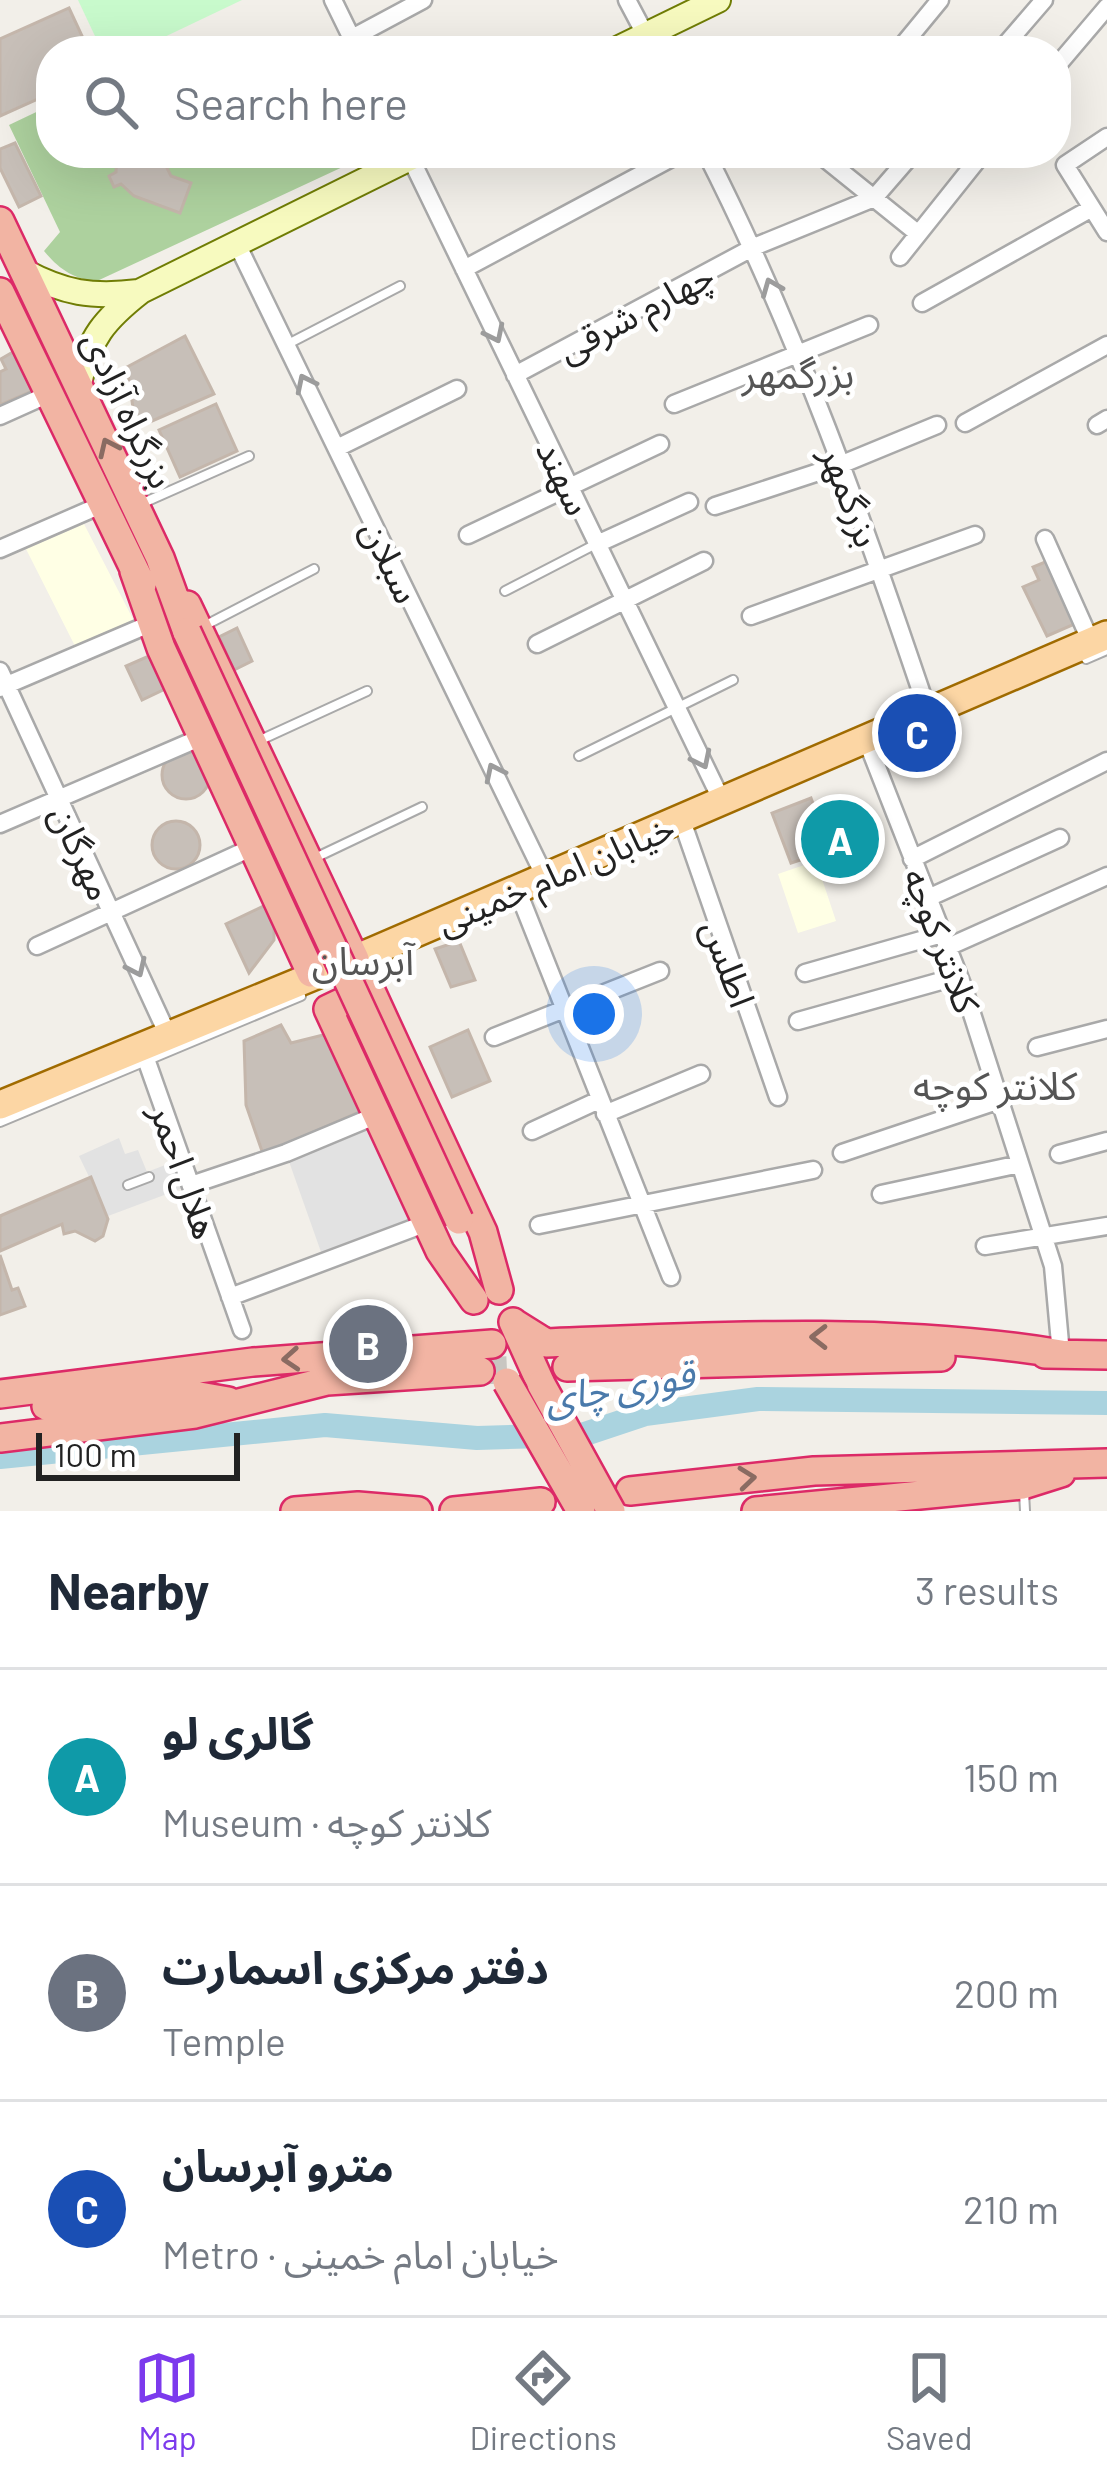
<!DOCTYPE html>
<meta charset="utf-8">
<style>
body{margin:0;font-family:Barlow,"Noto Sans Arabic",sans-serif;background:#f6f6f7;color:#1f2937}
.scale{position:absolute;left:36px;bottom:30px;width:204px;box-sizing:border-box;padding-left:12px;border:6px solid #222;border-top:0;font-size:33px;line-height:42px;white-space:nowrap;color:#222;-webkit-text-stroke:9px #fff;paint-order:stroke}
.you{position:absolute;left:594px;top:1014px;width:42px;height:42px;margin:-30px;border:9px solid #fff;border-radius:50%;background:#1a73e8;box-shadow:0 0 0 18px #1a73e833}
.badge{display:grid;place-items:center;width:78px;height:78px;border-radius:50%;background:#7c3aed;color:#fff;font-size:39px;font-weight:700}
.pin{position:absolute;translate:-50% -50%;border:6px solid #fff;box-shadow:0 3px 12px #0006}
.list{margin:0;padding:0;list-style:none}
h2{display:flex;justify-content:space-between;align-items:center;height:156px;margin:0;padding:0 48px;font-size:51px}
h2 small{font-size:39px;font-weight:400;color:#747a83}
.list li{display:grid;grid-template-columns:78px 1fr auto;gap:36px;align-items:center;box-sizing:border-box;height:216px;padding:0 48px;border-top:3px solid #e0e1e3}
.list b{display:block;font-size:45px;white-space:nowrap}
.list p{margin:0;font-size:39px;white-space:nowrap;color:#747a83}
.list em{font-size:39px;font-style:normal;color:#747a83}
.icon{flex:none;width:66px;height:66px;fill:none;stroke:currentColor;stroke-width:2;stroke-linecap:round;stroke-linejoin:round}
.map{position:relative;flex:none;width:1107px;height:1511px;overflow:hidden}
.search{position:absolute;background:#fff;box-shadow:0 12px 48px #0002;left:36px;right:36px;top:36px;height:132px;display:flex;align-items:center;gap:30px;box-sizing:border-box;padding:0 42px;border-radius:48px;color:#747a83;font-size:45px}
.sheet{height:804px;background:#fff}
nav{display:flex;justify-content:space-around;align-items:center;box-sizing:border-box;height:168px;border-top:3px solid #e0e1e3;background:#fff;font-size:33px;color:#747a83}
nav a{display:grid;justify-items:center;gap:6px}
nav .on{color:#7c3aed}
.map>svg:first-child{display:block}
.education{fill:#ffffe5}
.forest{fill:#add19e}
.park{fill:#c8facc}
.parking{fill:#e2e2e2}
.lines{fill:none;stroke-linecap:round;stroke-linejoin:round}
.river{stroke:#aad3df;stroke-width:24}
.building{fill:#c7bfb8;stroke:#c4b6ab;stroke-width:3}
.trunk-tunnel{stroke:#c8c6c1;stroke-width:27;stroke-dasharray:27 14;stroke-linecap:butt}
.service-casing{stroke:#a9a9a9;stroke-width:12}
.minor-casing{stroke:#a9a9a9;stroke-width:21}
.secondary-casing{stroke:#707d05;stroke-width:28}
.primary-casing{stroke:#a06b00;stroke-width:32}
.trunk-casing{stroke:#dc2a67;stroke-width:32}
.service{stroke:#fff;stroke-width:8}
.minor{stroke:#fff;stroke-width:16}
.secondary{stroke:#f7fabf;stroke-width:24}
.primary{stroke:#fcd6a4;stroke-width:27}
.trunk{stroke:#f2b4a3;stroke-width:27}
.trunk-bridge-casing{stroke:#dc2a67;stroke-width:32;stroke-linecap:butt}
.trunk-bridge{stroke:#f2b4a3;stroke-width:27}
.oneway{stroke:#9c9c9c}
.oneway2{stroke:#8a6b62}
.labels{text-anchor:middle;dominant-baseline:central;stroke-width:10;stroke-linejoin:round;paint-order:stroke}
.street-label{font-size:36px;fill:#222;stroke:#fff}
.neighbourhood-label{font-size:39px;fill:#555;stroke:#fff}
.water-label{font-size:39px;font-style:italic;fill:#4a7aab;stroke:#fff}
</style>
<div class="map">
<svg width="1107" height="1511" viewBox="0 0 1107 1511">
<rect width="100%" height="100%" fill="#f2efe9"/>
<path class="education" d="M84,524L135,623L76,648L26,549Z
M816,861L836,921L798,933L778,874Z"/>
<path class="forest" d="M51,105V153H360L362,158L97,281C74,280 58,268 44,251L60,232L9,125Z"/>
<path class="park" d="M78,0H242L135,51H102Z"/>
<path class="parking" d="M374,1120L418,1216L321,1252L286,1153Z
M119,1138L125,1154L138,1150L147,1172L173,1162L183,1188L108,1216L79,1156Z"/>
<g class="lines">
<path class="river" d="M0,1457L325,1425L477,1438L582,1435L645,1414L758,1399L1107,1403"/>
</g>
<path class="building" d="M69,8L89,51H51V93L0,116V39Z
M15,143L41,196L19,207L0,168V149Z
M117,153H187L167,168L171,176L191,183L180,213L134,196L121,184L114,187L109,176L116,172Z
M185,336L214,394L136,428L127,367Z
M20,348L37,389L0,405V372L6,369L1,359Z
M216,404L237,451L180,477L159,430Z
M1050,560L1077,623L1047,636L1023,587L1039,580L1033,567Z
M237,628L252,661L234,670L219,637Z
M149,656L165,689L142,700L126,666Z
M162 775a24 24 0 1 1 48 0a24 24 0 1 1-48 0Z
M811,798L830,850L791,863L772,813Z
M152 845a24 24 0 1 1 48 0a24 24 0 1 1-48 0Z
M274,901V940L249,973L226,924Z
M459,941L475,980L451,987L435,949Z
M281,1025L291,1043L335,1032L368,1108L263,1154L246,1105L244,1041Z
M468,1030L490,1081L452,1097L430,1047Z
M91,1177L108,1219L103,1236L95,1241L75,1231L64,1234L62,1224L0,1251V1216Z
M0,1255L12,1290L18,1288L25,1306L0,1315Z"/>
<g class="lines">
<path class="trunk-tunnel" d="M480,1371L567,1367"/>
<g class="service-casing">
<path id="service" d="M288,344L400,286
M143,503L249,456
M505,591L596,544
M202,627L314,569
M1086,659L1107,650
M256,742L367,691
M579,756L733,680
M317,857L422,807
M0,1122L301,996
M128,1185L149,1177
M1024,1492L1025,1511"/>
</g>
<g class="minor-casing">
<path id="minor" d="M333,0L358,51
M627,0L654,51
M352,38L423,0
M898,51L940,0
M1000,51L1044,0
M1056,67L1107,7
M1107,137L1065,165L1107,232
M408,153L722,801
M706,153C797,332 864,522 928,712
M818,153L916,232
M238,246L545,877
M900,257L983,153
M464,269L681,153
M922,303L1092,208
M515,375L754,247L874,198L913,153
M674,404L869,325
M0,416L49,394
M965,423L1107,345
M1097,425L1107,419
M337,448L457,389
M715,506L840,465L937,425
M468,535L660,444
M1045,539L1091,642
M597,544L689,502
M0,549L101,505
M751,616L975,535
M537,644L704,561
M0,671L167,1033
M0,688L152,623
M866,739L964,989L1053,1266L1061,1354
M681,818L778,1097
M0,824L202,737
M912,859L1107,761
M517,889L671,1277
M928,898L1060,838
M37,946L253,847
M948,947L1107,876
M805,973L942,934
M798,1021L959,976
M494,1037L660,971
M141,1045L242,1330
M1037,1047L1107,1029
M605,1114L701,1074
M532,1131L599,1100
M842,1153L1000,1100
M1059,1154L1107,1141
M191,1185L286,1153L377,1115
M881,1194L1020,1164
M539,1225L813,1170
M985,1246L1107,1226
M230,1297L427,1223"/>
</g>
<g class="secondary-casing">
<path id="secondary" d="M613,51L718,0
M23,271C64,293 92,298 139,292
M79,383C89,338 105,319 141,291L420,153"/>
</g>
<g class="primary-casing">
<path id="primary" d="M0,1105L355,959L1107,635"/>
</g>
<g class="trunk-casing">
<path id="trunk" d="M0,221L160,558L187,632
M0,292L142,585
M134,571L161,648L311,973
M187,605L355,959
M390,1043L399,1052L483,1232L499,1290
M399,1052L370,989L328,1009L440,1251L474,1300
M513,1322L541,1384
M514,1323L546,1343C716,1336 892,1326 1061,1354
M1045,1354L1107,1355
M567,1367L941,1357
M0,1394L253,1362L492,1344
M46,1406L188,1394L228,1401
M0,1438L195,1414L327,1381L480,1371
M630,1491L814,1471L1107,1463
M295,1511L358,1506L418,1511
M454,1511L541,1502
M756,1511L1023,1485L1061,1473"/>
</g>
<use href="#service" class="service"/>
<use href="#minor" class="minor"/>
<use href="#secondary" class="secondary"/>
<use href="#primary" class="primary"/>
<use href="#trunk" class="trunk"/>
<g class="trunk-bridge-casing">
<path id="trunk-bridge" d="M187,632L459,1220
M507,1382L581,1511
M541,1384L611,1511"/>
</g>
<use href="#trunk-bridge" class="trunk-bridge"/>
</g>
<defs><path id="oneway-chevron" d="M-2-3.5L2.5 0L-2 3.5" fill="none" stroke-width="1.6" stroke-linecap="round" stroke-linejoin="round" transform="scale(3)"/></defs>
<g class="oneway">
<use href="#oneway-chevron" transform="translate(771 287) rotate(-112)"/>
<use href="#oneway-chevron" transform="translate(495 334) rotate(64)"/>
<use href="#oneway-chevron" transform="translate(305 383) rotate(-116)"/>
<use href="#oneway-chevron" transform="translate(702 760) rotate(64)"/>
<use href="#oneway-chevron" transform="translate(494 772) rotate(-116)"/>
<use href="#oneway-chevron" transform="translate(137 968) rotate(65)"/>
</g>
<g class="oneway2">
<use href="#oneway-chevron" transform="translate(108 447) rotate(-115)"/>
<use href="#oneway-chevron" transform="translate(819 1337) rotate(180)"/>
<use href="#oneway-chevron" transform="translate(291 1359) rotate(176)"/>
<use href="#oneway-chevron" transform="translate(747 1478) rotate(-6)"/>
</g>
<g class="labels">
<g class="street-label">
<text transform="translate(635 311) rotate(-28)">چهارم شرقی</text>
<text transform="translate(130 409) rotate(65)">بزرگراه آزادی</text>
<text transform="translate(565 477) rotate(64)">سهند</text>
<text transform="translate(852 496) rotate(69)">بزرگمهر</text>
<text transform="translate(392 561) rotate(64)">سبلان</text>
<text transform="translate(83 852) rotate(65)">مهرگان</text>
<text transform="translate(555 873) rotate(-23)">خیابان امام خمینی</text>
<text transform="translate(943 940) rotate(69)">کلانتر کوچه</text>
<text transform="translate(730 963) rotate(70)">اطلس</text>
<text transform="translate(186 1171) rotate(71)">هلال احمر</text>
</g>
<g class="neighbourhood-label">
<text x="798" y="372">بزرگمهر</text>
<text x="363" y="959">آبرسان</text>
<text x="995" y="1084">کلانتر کوچه</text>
</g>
<g class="water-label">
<text transform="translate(619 1385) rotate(-10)">قوری چای</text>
</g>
</g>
</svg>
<div class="scale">100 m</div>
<div class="you"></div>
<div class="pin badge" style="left:840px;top:839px;background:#0f9aa8">A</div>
<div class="pin badge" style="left:368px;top:1344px;background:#6b7280">B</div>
<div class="pin badge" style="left:917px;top:733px;background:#1a4fb4">C</div>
<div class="search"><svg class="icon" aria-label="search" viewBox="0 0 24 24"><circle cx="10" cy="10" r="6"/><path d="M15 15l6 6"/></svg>Search here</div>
</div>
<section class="sheet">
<h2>Nearby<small>3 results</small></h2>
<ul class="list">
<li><span class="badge" style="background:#0f9aa8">A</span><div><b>گالری لو</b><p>Museum · کلانتر کوچه</p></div><em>150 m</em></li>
<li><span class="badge" style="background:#6b7280">B</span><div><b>دفتر مرکزی اسمارت</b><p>Temple</p></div><em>200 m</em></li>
<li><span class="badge" style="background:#1a4fb4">C</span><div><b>مترو آبرسان</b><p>Metro · خیابان امام خمینی</p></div><em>210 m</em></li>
</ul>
</section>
<nav>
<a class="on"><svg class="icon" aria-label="map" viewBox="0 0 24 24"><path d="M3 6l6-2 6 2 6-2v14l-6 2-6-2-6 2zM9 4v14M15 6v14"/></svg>Map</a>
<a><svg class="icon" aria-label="directions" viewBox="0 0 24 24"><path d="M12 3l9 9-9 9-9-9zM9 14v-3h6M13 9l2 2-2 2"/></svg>Directions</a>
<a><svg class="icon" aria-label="saved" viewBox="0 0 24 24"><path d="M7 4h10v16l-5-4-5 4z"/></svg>Saved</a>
</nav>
